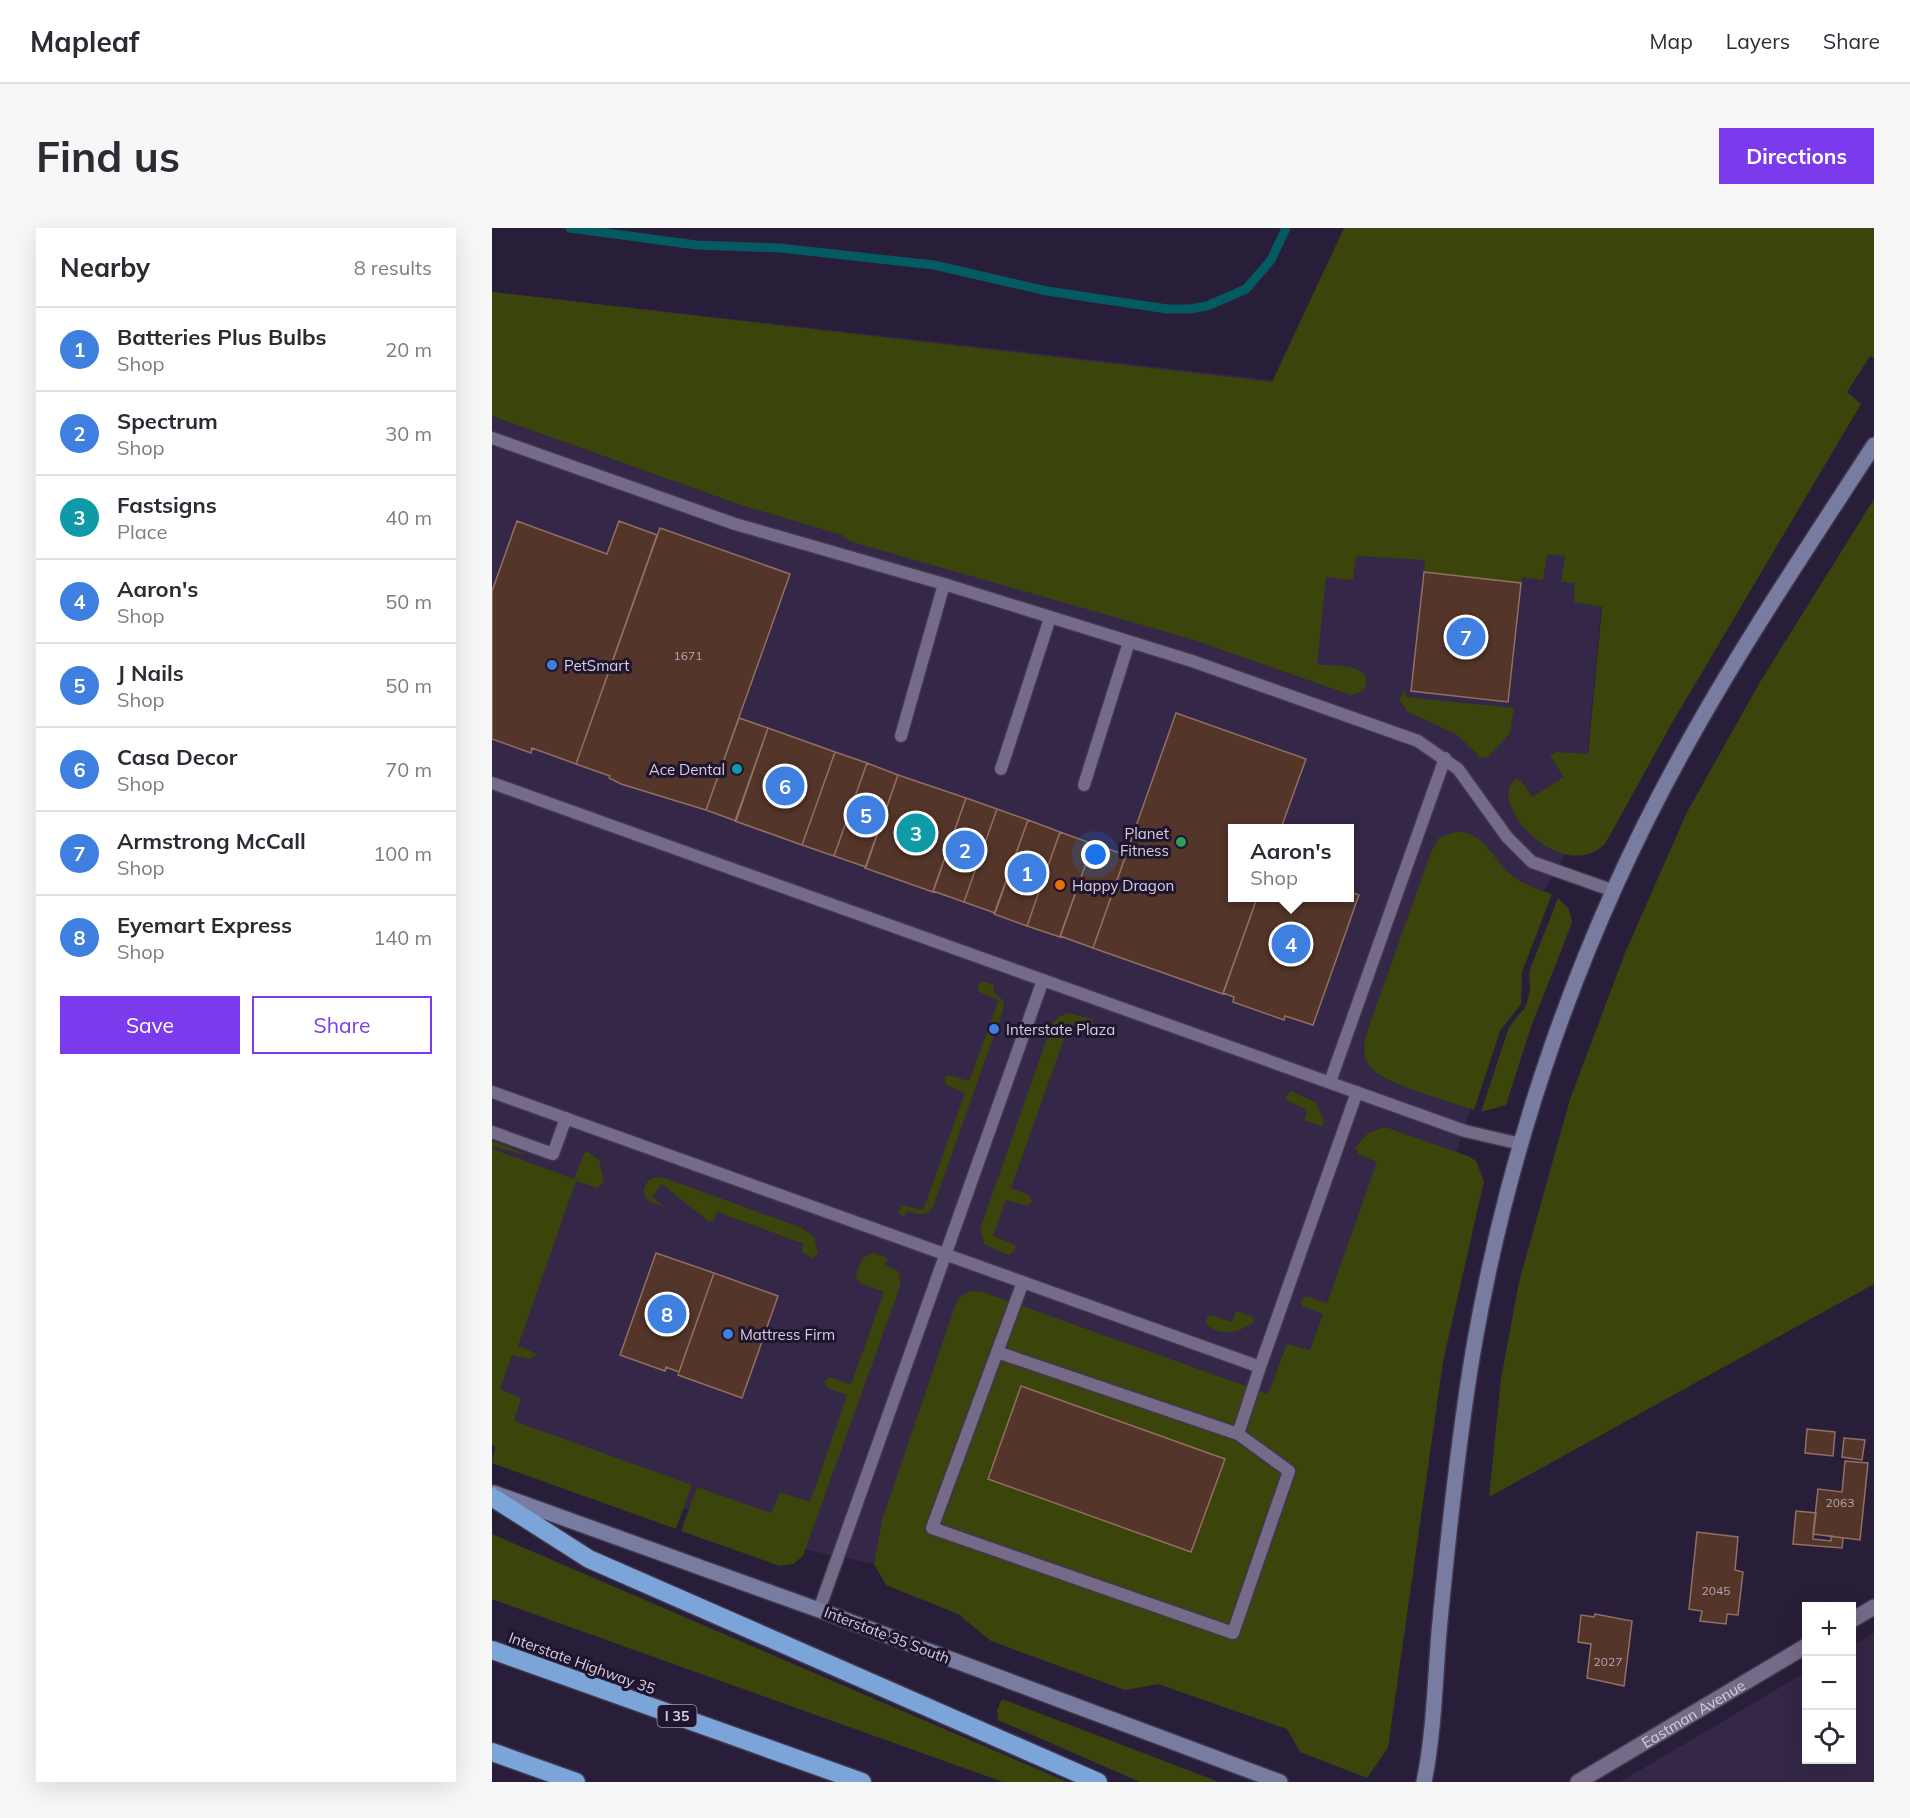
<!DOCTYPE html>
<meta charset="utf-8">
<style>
body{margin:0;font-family:Mulish,sans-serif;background:#f7f7f7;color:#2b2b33}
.controls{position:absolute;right:18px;bottom:18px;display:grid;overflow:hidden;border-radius:0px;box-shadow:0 6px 24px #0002}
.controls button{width:54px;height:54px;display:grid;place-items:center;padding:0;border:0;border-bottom:2px solid #e1e1e2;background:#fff;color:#2b2b33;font:30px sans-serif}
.you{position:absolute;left:604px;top:627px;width:21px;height:21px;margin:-15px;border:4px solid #fff;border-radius:50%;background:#1a73e8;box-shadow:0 0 0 9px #1a73e833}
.badge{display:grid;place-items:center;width:39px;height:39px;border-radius:50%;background:#7c3aed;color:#fff;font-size:20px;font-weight:700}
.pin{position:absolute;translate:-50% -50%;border:3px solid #fff;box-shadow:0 2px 6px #0006}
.popup{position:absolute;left:736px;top:596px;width:126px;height:78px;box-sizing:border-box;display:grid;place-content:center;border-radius:0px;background:#fff;filter:drop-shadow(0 2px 4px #0005);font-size:20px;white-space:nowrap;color:#7c7c81}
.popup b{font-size:22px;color:#2b2b33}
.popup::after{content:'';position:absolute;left:50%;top:100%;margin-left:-12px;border:12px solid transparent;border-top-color:#fff}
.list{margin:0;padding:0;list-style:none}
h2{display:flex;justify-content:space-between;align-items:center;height:78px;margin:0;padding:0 24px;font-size:26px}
h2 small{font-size:20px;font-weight:400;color:#7c7c81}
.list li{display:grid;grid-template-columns:39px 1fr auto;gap:18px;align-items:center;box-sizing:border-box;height:84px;padding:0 24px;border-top:2px solid #e1e1e2}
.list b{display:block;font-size:22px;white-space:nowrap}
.list p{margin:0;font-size:20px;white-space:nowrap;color:#7c7c81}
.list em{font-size:20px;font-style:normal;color:#7c7c81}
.actions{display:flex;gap:12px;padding:18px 24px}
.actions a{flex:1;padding:14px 0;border:2px solid #7c3aed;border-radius:0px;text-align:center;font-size:21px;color:#7c3aed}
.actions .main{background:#7c3aed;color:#fff}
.icon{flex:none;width:33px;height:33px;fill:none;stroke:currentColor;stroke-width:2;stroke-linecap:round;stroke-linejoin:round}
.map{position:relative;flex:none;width:1382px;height:1554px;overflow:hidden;border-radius:0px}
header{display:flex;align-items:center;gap:36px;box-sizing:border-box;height:84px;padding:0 30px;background:#fff;border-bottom:2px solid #e1e1e2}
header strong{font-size:28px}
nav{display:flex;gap:33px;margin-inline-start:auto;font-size:21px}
.intro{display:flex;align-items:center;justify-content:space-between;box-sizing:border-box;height:144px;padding:0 36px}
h1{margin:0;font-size:42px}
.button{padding:15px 27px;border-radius:0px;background:#7c3aed;color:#fff;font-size:21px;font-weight:700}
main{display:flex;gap:36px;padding:0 36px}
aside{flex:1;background:#fff;border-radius:0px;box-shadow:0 6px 24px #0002}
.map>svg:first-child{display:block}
.built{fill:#342747;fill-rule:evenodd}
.green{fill:#3a440b}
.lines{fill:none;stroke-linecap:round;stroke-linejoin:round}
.stream{stroke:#035b61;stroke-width:9}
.building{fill:#543529;stroke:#926f62;stroke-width:1.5}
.lane-casing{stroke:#41374d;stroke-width:15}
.street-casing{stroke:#41374d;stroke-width:18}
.secondary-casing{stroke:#41374d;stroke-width:18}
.highway-casing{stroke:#41374d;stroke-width:21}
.lane{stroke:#756a88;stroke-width:12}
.street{stroke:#756a88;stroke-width:15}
.secondary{stroke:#777ca0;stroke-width:15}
.highway{stroke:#7ba5d9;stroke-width:18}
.shop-dot{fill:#3f7fe0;stroke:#1f152e;stroke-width:2}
.culture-dot{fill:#0f9aa8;stroke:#1f152e;stroke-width:2}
.leisure-dot{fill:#2e9e5b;stroke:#1f152e;stroke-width:2}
.food-dot{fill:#e8710a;stroke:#1f152e;stroke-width:2}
.labels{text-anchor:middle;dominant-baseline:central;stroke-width:6;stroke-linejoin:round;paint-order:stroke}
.number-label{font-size:12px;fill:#b5a8b2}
.shield{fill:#1f152e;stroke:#9e97ab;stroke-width:1.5}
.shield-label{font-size:14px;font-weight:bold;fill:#d5cfe0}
.poi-label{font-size:15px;fill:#d5cfe0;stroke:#1f152e;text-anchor:start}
.street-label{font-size:15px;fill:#d5cfe0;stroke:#1f152e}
</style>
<header>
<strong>Mapleaf</strong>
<nav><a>Map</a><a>Layers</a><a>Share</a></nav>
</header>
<div class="intro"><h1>Find us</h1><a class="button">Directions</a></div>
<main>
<aside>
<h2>Nearby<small>8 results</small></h2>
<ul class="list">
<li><span class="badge" style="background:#3f7fe0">1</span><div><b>Batteries Plus Bulbs</b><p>Shop</p></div><em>20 m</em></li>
<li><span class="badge" style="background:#3f7fe0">2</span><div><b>Spectrum</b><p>Shop</p></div><em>30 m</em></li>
<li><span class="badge" style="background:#0f9aa8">3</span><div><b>Fastsigns</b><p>Place</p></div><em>40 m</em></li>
<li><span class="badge" style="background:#3f7fe0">4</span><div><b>Aaron's</b><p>Shop</p></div><em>50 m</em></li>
<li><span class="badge" style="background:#3f7fe0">5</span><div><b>J Nails</b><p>Shop</p></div><em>50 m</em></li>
<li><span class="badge" style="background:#3f7fe0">6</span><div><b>Casa Decor</b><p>Shop</p></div><em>70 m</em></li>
<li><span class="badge" style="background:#3f7fe0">7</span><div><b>Armstrong McCall</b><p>Shop</p></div><em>100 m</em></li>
<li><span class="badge" style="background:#3f7fe0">8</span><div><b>Eyemart Express</b><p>Shop</p></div><em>140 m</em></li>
</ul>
<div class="actions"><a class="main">Save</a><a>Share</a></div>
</aside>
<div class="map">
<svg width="1382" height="1554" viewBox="0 0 1382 1554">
<rect width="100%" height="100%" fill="#291e39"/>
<path class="built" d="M0,64L1127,191L1088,603L1042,678L944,990L795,1501L666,1456L633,1462L499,1413L466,1386L394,1357L382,1336L315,1322L0,1215ZM740,600H858V670H740Z
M1382,1405V1554H1128L1314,1444V1532H1360V1418Z"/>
<path class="green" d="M852,0H1382V130L1378,128L1355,164L1369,176L1180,495L1113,616C1069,658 992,574 1024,551L1029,553L1040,569L1072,549L1058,528L1064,524L1096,526L1110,379L1082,374L1083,355L1069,354L1073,328L1055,326L1051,352L1030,349L1029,355L932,344L933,332L864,328L861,352L834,349L825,436C842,439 886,434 871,463L859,467L699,411L357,313L350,307L249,277L0,188V64L780,154Z
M1382,271V1056L997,1269L1009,1151L1027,1054L1078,871L1133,725L1195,584L1268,454Z
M913,462L914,469L1022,480L1018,505L995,530L988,529L964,506L916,484L907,471Z
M963,604C992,603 998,628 1017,645C1030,656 1045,661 1060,666L1030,744L1029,776L1008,803L982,882C959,874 893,856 879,840C870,829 871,817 875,804L939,624L947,610Z
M1066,670L1077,681L1080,695L1039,799L1014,877L989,884L1017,799L1034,778L1038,762L1037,744Z
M490,753L502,757L501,764L512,773L511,782L441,979C434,990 426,986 415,983L412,990L406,984L410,977L431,982L473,865L453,856V849L456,847L477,853L507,772L487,764L486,757Z
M576,785L599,791L603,797L599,803L577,797L519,960L537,967L540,973L536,978L514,972L501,1008L523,1017V1023L516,1027L492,1016L488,1001L560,796L568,788Z
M799,863L823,874L832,892L831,898L812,893L815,882L794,872V868Z
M893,899L976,928L984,933L992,953L951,1134L896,1520L875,1550L808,1524L795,1501L666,1456L633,1462L499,1413L466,1386L394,1357L382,1336L390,1292L463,1078C469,1065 477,1061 491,1064L776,1166L795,1116L818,1122L831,1086L810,1078L809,1073L814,1068L835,1075L885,934L866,926L863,920L876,905Z
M0,913L31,925L33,927L0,918Z
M0,921L82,951L92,925L96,924L107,932L112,953L106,960L84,953L26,1118L46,1126L38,1131L20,1127L8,1161L29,1170L22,1193L200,1257L184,1301L0,1235L3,1218L0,1217Z
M164,949L173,950L310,1000L322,1009L326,1026L320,1030L310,1024L312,1016L225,984L222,993L217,994L170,956L160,969L173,979L158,974L152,967C151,957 155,952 164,949Z
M382,1025L396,1030L393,1037L406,1043L409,1056L311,1328L301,1336L288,1338L189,1303L205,1259L279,1285L288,1264L318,1274L355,1167L336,1160L332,1154L337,1149L359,1156L392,1064L368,1055L363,1049L371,1029Z
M744,1083L761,1089V1095C746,1105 728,1109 714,1096L715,1089L719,1087L740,1094Z
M0,1306L575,1554H511L0,1371Z
M510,1471L727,1554H648L506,1492L505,1482Z"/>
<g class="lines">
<path class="stream" d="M78,0L204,17L288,20L442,37L555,63L675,81H698L715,78L754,61L779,32L794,0"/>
</g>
<path class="building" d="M25,293L115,326L127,293L165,307L84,536L40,520L39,525L0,511V363Z
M168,300L298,346L214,582L129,556L117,550L118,548L84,536Z
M932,344L1029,355L1016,474L919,463Z
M684,485L814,531L789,600H740V670H765L731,766L601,720Z
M247,490L276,500L244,593L214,582Z
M276,500L343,524L310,617L243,593Z
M343,524L375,535L342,628L310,617Z
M375,535L406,547L374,639L342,628Z
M406,547L474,570L441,664L373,640Z
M474,570L505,581L472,674L441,663Z
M505,581L536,592L503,685L472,674Z
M536,592L568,604L535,698L502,686Z
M568,604L601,616L568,709L535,698Z
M601,616L634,627L601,720L568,708Z
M858,664L867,667L821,797L793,788L792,792L741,774L742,769L731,765L765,670H858Z
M164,1025L222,1045L187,1144L174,1139L173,1143L128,1127Z
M222,1045L286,1068L250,1170L186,1147Z
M529,1158L733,1231L699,1324L496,1251Z
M1315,1201L1343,1204L1341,1228L1313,1225Z
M1352,1210L1373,1212L1370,1232L1350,1229Z
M1353,1233L1376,1235L1368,1312L1321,1306L1326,1261L1350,1264Z
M1304,1283L1324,1285L1321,1311L1339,1313V1308L1351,1310L1350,1320L1301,1316Z
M1205,1304L1246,1309L1243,1342L1251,1344L1246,1387L1235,1386L1234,1396L1208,1393L1210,1383L1197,1381Z
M1103,1386L1140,1393L1132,1458L1095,1450L1099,1416L1086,1414L1089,1387L1102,1389Z"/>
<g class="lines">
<g class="lane-casing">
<path id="lane" d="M0,210L243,296L452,356L700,433L926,513L966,541L1015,609L1040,634L1122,663
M409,508L452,356
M509,541L558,390
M0,555L973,903L1029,916
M592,557L637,414
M838,854L953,530
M0,864L768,1139L865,864
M0,904L61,926L74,890
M531,1054L440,1300L741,1405L797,1243L746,1206L768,1139
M505,1124L746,1206
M327,1382L551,752"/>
</g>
<g class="street-casing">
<g id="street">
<path d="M1360,1392L1382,1379"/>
<path id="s1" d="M1086,1554L1314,1418"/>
</g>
</g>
<g class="secondary-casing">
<path id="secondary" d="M2,1265L327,1382L788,1554
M932,1554C942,1505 943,1453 947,1404C956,1308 966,1212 982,1118C1018,912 1088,711 1188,529C1247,421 1316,319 1382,217"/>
</g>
<g class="highway-casing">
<path id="highway" d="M0,1269L97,1331L606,1554
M0,1422L370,1554
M0,1524L84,1554"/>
</g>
<use href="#lane" class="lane"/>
<use href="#street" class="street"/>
<use href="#secondary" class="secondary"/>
<use href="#highway" class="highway"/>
</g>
<g class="shop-dot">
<circle cx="60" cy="437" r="6"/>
<circle cx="502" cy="801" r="6"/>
<circle cx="236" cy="1106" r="6"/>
</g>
<circle class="culture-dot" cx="245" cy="541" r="6"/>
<circle class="leisure-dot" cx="689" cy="614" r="6"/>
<circle class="food-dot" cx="568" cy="657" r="6"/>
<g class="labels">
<g class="number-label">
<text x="196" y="427">1671</text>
<text x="1348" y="1274">2063</text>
<text x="1224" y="1362">2045</text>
<text x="1116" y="1433">2027</text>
</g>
<rect class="shield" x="165.5" y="1477" width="39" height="22" rx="4.5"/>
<g class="shield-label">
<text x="185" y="1488">I 35</text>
</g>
<g class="poi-label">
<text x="72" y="437">PetSmart</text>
<text x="233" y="541" text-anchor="end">Ace Dental</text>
<text x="677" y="605" text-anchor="end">Planet<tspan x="677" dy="17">Fitness</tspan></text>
<text x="580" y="657">Happy Dragon</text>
<text x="514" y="801">Interstate Plaza</text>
<text x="248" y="1106">Mattress Firm</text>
</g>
<g class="street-label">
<text transform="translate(395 1407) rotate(21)">Interstate 35 South</text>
<text transform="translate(90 1435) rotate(20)">Interstate Highway 35</text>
<text stroke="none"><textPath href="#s1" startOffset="134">Eastman Avenue</textPath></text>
</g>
</g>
</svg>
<div class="controls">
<button>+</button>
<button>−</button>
<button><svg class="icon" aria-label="locate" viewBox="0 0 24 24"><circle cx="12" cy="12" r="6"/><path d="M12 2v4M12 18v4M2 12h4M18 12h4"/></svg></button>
</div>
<div class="you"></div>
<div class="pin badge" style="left:535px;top:645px;background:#3f7fe0">1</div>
<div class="pin badge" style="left:473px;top:622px;background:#3f7fe0">2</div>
<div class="pin badge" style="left:424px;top:605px;background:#0f9aa8">3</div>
<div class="pin badge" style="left:799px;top:716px;background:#3f7fe0">4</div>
<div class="popup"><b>Aaron's</b>Shop</div>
<div class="pin badge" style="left:374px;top:587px;background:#3f7fe0">5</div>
<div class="pin badge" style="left:293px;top:558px;background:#3f7fe0">6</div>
<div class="pin badge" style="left:974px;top:409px;background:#3f7fe0">7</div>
<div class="pin badge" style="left:175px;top:1086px;background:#3f7fe0">8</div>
</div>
</main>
